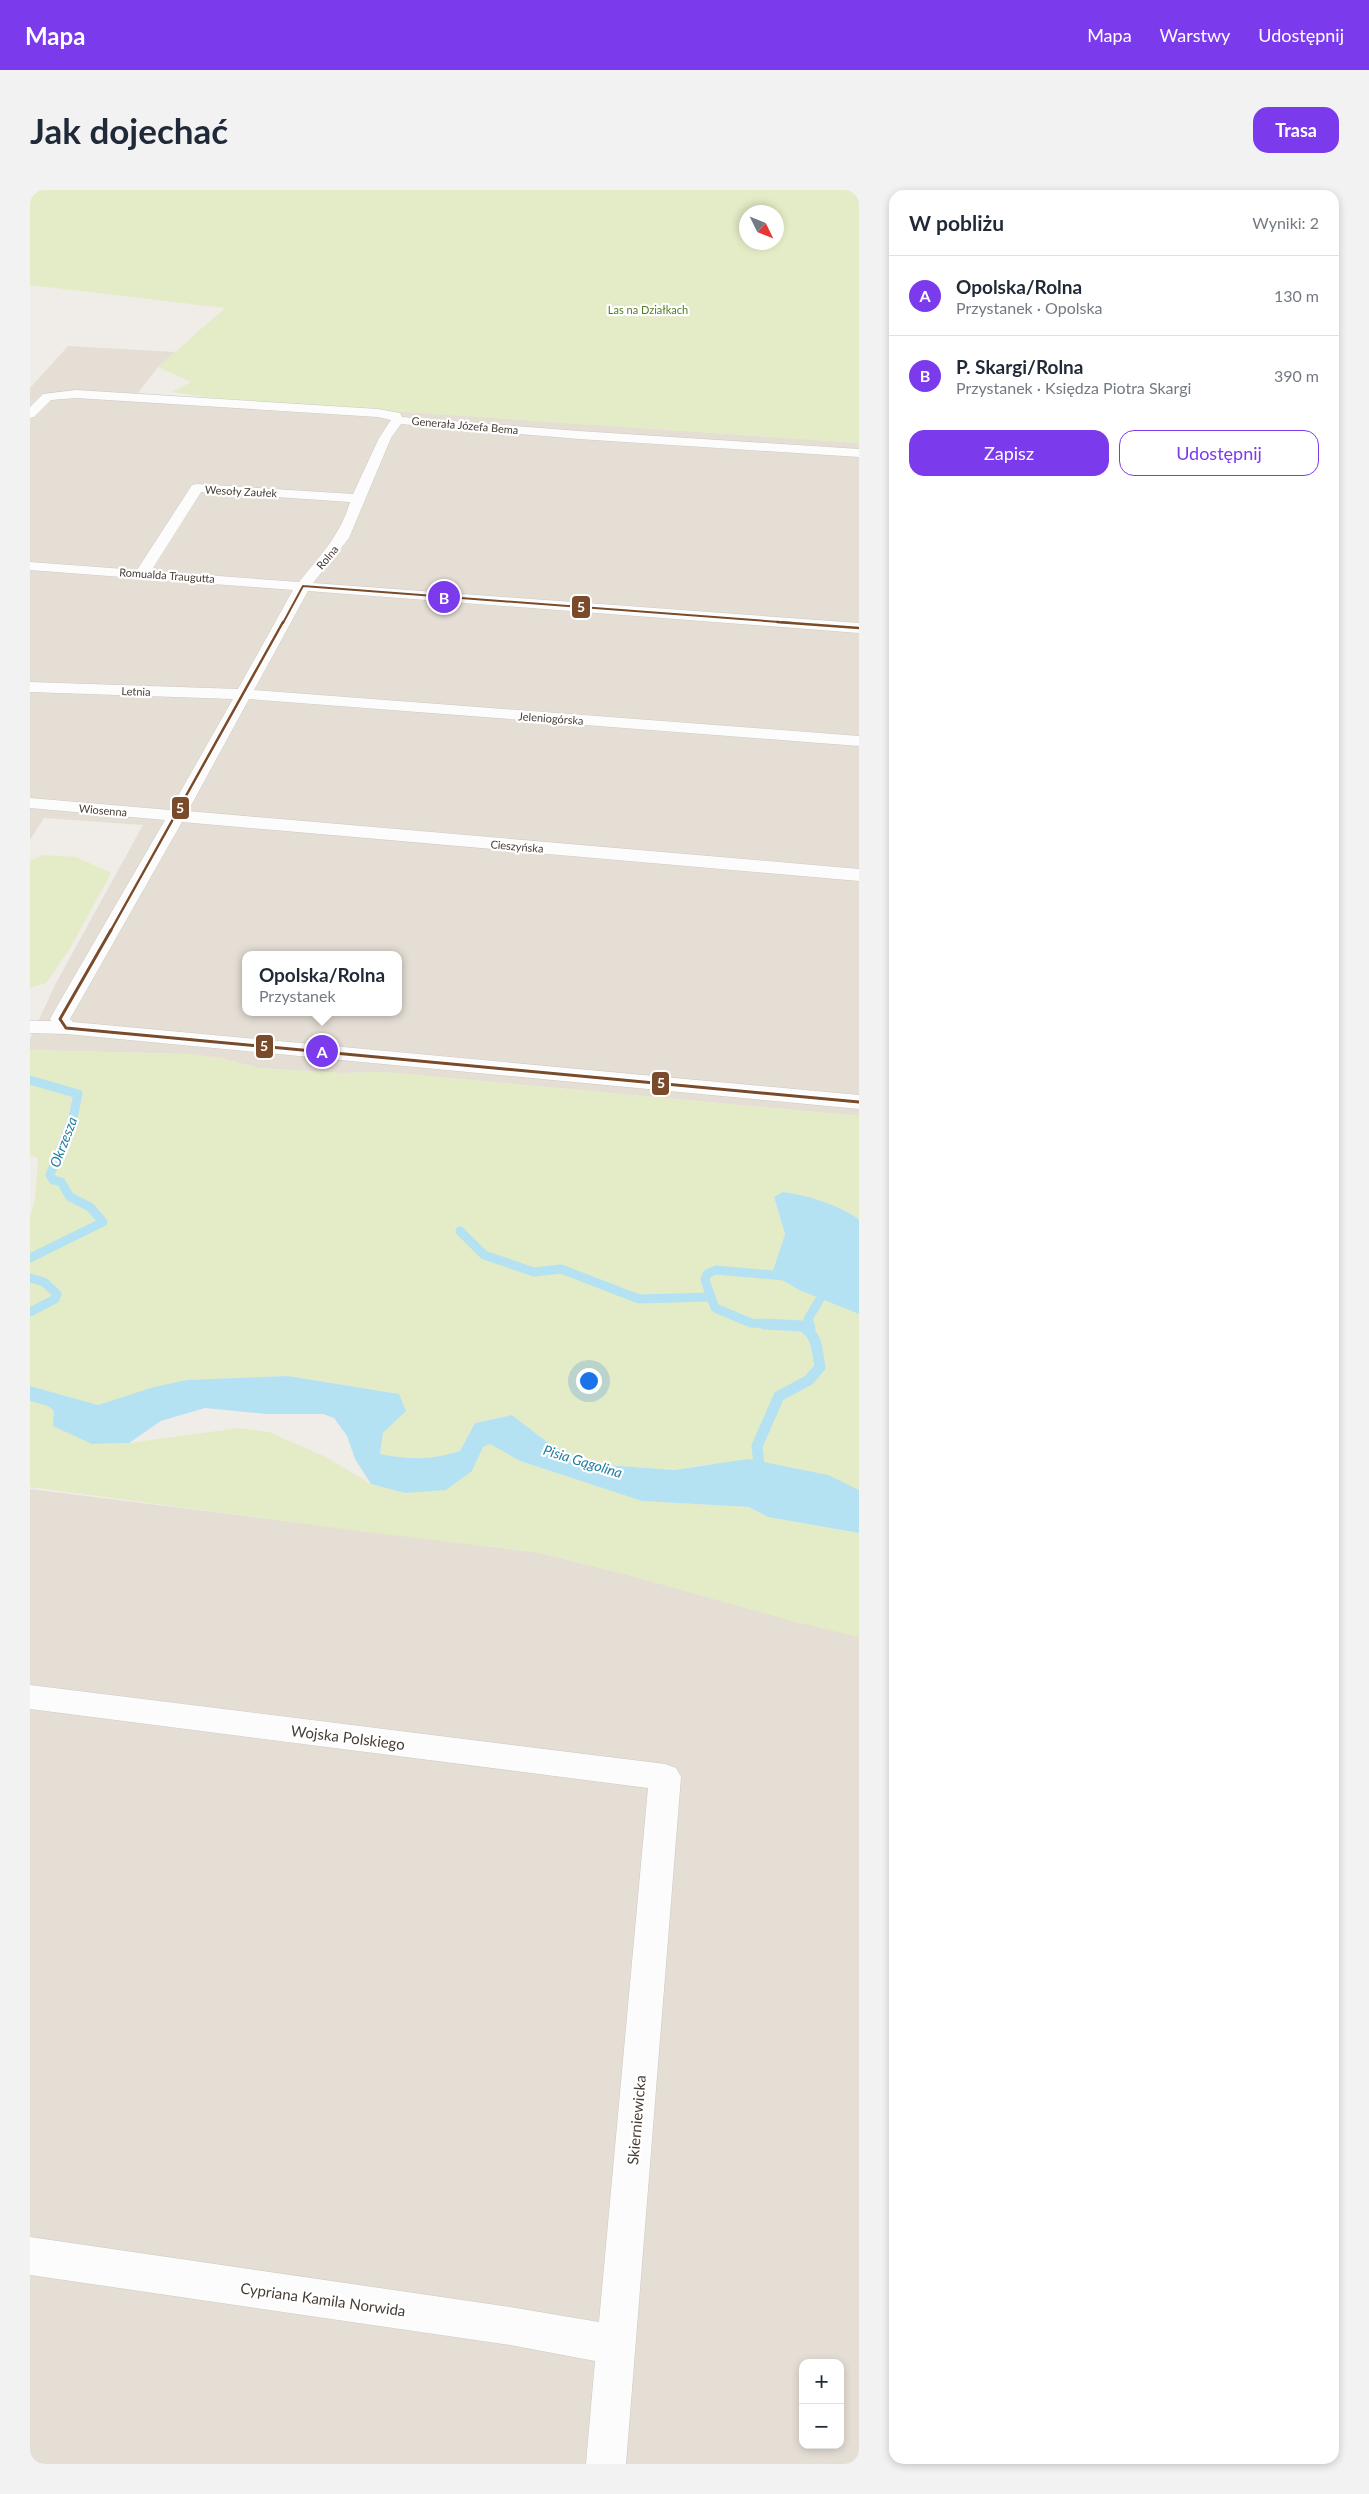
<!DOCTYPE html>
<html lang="pl">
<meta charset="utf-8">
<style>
body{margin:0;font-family:Lato,sans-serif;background:#f2f2f3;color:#1f2937}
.controls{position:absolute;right:15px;bottom:15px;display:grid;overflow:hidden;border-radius:10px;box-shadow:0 2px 8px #0003}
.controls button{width:45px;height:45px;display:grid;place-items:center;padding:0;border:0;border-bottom:1px solid #e0e1e3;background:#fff;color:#1f2937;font:25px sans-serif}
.compass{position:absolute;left:709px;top:15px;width:45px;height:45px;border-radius:50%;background:#fff;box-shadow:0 2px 8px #0003;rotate:133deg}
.you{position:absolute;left:558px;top:1190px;width:18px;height:18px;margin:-12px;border:4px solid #fff;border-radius:50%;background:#1a73e8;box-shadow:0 0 0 8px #1a73e833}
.badge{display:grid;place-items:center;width:32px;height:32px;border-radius:50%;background:#7c3aed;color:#fff;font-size:16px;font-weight:700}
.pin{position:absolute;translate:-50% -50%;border:2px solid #fff;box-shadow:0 1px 5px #0006}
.popup{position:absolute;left:212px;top:761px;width:160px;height:65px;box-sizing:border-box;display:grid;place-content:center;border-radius:10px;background:#fff;filter:drop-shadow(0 1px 4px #0005);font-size:16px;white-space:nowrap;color:#747a83}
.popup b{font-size:19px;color:#1f2937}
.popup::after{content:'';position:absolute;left:50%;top:100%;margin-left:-10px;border:10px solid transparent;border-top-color:#fff}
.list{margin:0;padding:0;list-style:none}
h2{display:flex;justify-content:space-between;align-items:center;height:65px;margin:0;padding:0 20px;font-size:21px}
h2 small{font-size:16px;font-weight:400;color:#747a83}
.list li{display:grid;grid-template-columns:32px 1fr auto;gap:15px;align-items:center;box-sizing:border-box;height:80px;padding:0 20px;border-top:1px solid #e0e1e3}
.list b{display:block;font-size:19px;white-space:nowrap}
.list p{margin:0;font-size:16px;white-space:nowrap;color:#747a83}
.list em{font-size:16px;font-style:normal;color:#747a83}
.actions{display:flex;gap:10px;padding:15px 20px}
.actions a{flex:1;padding:11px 0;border:1px solid #7c3aed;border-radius:15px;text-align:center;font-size:18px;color:#7c3aed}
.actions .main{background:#7c3aed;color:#fff}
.map{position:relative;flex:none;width:829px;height:2274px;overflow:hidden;border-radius:15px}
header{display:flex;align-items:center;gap:30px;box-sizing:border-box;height:70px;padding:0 25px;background:#7c3aed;color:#fff}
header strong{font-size:24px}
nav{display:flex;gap:28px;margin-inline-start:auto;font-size:18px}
.intro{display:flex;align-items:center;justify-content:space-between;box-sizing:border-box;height:120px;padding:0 30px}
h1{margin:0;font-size:35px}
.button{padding:12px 22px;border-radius:15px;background:#7c3aed;color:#fff;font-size:18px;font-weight:700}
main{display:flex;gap:30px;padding:0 30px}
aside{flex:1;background:#fff;border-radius:15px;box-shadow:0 2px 8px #0003}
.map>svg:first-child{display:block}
.residential{fill:#e5ded5;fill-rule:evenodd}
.green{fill:#e3ecc6;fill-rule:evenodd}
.water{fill:#b5e2f2}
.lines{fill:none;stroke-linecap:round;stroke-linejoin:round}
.stream-far1{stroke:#b5e2f2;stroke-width:9}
.stream{stroke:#b5e2f2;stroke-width:11}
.street-casing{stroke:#cdc9c4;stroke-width:1}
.street{fill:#fdfcfc;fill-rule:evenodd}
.bus-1-far2-casing{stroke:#fff;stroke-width:4}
.bus-1-far1-casing{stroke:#fff;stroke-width:5}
.bus-1-casing{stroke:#fff;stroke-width:6}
.bus-1-far2{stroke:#7a4b2a;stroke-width:2}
.bus-1-far1{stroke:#7a4b2a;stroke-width:2.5}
.bus-1{stroke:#7a4b2a;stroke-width:3}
.labels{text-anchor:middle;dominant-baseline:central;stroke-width:4.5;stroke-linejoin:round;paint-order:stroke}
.far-park-label{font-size:11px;fill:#527e22;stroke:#fff}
.far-street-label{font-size:11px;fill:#473d34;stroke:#fff}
.water-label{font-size:14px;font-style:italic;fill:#217ea2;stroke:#fff}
.near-street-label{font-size:15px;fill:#473d34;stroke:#fff}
.line-badge{stroke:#fff;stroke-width:2}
.badge-label{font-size:14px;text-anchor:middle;font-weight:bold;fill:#fff}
</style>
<header>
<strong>Mapa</strong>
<nav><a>Mapa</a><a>Warstwy</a><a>Udostępnij</a></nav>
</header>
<div class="intro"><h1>Jak dojechać</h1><a class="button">Trasa</a></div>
<main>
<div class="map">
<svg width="829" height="2274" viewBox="0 0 829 2274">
<rect width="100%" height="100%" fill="#f0ede8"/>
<path class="residential" d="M38,156L145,162L128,177L108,203L829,253V926L354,882L311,883L229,878L190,868L159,864L0,860V849L26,793L113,635L14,628L0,650V198ZM216,765H368V822H216Z
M0,1299L510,1363L829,1442V2274H0ZM773,2173H810V2255H773Z"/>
<path class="green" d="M0,0H829V253L194,210L142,202L161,192L128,177L195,118L0,95ZM716,22H746V52H716Z
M13,665L46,667L81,683L39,760L16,793L0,798V671Z
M0,860L159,864L190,868L229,878L311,883L354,882L829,926V1029L816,1021L744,1008L755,1044L742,1084L769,1100L829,1124V1300L681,1274L644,1280L577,1275L541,1264L521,1255L482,1225L445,1233L430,1261C398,1270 382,1270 350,1264L353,1243L376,1221L369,1204L258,1186L157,1190L68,1215L0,1196V1027L5,1009L8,968L0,965Z
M0,1211L18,1216L62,1254L99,1253L209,1238L239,1242L296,1267L341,1294L375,1303L442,1281L453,1257L460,1254L490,1271L612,1311L719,1317L738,1327L829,1343V1447L765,1432L590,1383L510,1363L321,1340L0,1297Z"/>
<path class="water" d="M753,1002C780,1006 806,1014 829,1029V1124L769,1100L742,1084L755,1044L744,1007Z
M258,1186L369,1204L376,1221L353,1243L350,1264C382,1270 399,1270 430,1261L445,1233L482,1225L521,1255L541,1264L577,1275L644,1280L718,1269L798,1285L829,1300V1343L738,1327L719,1317L612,1311L490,1271L460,1254L453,1257L442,1281L416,1300L375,1303L341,1294L325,1269L317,1246L304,1228L293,1224H237L175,1218L131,1231L99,1253L62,1254L23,1236L24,1221L18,1216L0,1211V1196L68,1215L124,1197L157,1190Z"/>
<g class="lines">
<path class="stream-far1" d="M0,890L48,904L43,928L20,985L23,990L31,992L40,1007L60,1017L73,1032L0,1068
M430,1041L454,1065L504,1082L531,1079L609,1109L680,1107
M754,1086L686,1080L677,1084L675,1090L685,1118L721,1133L755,1135
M0,1088L14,1092L27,1104L25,1109L0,1122
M779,1135L778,1129L790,1109"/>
<path class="stream" d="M779,1134L780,1139
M730,1285L727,1256L749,1206L779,1190L790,1177C787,1161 788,1145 772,1136L734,1134"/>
<g class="street-casing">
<path id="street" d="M46,200L348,219L370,223L372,227L549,241L829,259V267L549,249L371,234L361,248L319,348L283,393L829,433V443L278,401L224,500L829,546V556L219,509L158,621L829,679V691L152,632L40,829L43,832L829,905V919L36,844L0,843V831H21L20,829L26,818L135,630L0,618V608L140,620L203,509L0,502V492L208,499L263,400L0,380V372L107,380L162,295L167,294L323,304L349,248L361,230L348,227L46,208L21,210L4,227L0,228V217L13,204ZM171,302L320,312C311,344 290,366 269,392L121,381Z
M0,1495L635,1574L646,1578L651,1587L596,2274H556L565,2171L480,2155L0,2085V2047L480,2117L569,2132L618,1598L0,1519Z"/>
</g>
<use href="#street" class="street"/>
<g class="bus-1-far2-casing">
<path id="bus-1-far2" d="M273,396L763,433
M253,433L273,396"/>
</g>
<g class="bus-1-far1-casing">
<path id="bus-1-far1" d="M747,432L829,438
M80,742L253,432"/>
</g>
<g class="bus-1-casing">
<path id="bus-1" d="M36,838L829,912
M36,838L30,829L81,740"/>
</g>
<use href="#bus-1-far2" class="bus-1-far2"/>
<use href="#bus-1-far1" class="bus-1-far1"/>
<use href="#bus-1" class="bus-1"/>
</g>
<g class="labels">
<g class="far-park-label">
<text x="618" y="119">Las na Działkach</text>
</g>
<g class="far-street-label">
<text transform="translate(435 235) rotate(5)">Generała Józefa Bema</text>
<text transform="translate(211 301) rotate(3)">Wesoły Zaułek</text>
<text transform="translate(297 367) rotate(-50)">Rolna</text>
<text transform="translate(137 385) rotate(4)">Romualda Traugutta</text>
<text transform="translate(106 501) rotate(2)">Letnia</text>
<text transform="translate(521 528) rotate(4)">Jeleniogórska</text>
<text transform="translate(73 620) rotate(5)">Wiosenna</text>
<text transform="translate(487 656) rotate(5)">Cieszyńska</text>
</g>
<g class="water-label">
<text transform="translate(33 952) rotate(-69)">Okrzesza</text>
<text transform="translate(553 1271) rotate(17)">Pisia Gągolina</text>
</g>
<g class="near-street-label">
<text transform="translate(318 1547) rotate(7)">Wojska Polskiego</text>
<text transform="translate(606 1930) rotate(-85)">Skierniewicka</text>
<text transform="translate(293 2109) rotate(8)">Cypriana Kamila Norwida</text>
</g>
</g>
<g class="line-badge">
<rect x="541" y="405" width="20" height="24" rx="5" fill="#7a4b2a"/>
<rect x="141" y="606" width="19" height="24" rx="5" fill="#7a4b2a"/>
<rect x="225" y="844" width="19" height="25" rx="5" fill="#7a4b2a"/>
<rect x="621" y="881" width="19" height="25" rx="5" fill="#7a4b2a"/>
</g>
<g class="badge-label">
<text x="551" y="422">5</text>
<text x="150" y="623">5</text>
<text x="234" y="861">5</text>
<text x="631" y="898">5</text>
</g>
</svg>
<div class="controls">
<button>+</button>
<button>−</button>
</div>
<svg class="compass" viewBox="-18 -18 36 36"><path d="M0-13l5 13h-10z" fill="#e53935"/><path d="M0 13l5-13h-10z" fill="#747a83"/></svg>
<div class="you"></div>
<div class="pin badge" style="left:292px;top:861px">A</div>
<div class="popup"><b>Opolska/Rolna</b>Przystanek</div>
<div class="pin badge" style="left:414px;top:407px">B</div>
</div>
<aside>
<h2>W pobliżu<small>Wyniki: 2</small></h2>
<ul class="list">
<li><span class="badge">A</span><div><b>Opolska/Rolna</b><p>Przystanek · Opolska</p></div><em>130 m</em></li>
<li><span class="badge">B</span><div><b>P. Skargi/Rolna</b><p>Przystanek · Księdza Piotra Skargi</p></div><em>390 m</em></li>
</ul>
<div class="actions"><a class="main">Zapisz</a><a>Udostępnij</a></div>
</aside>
</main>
